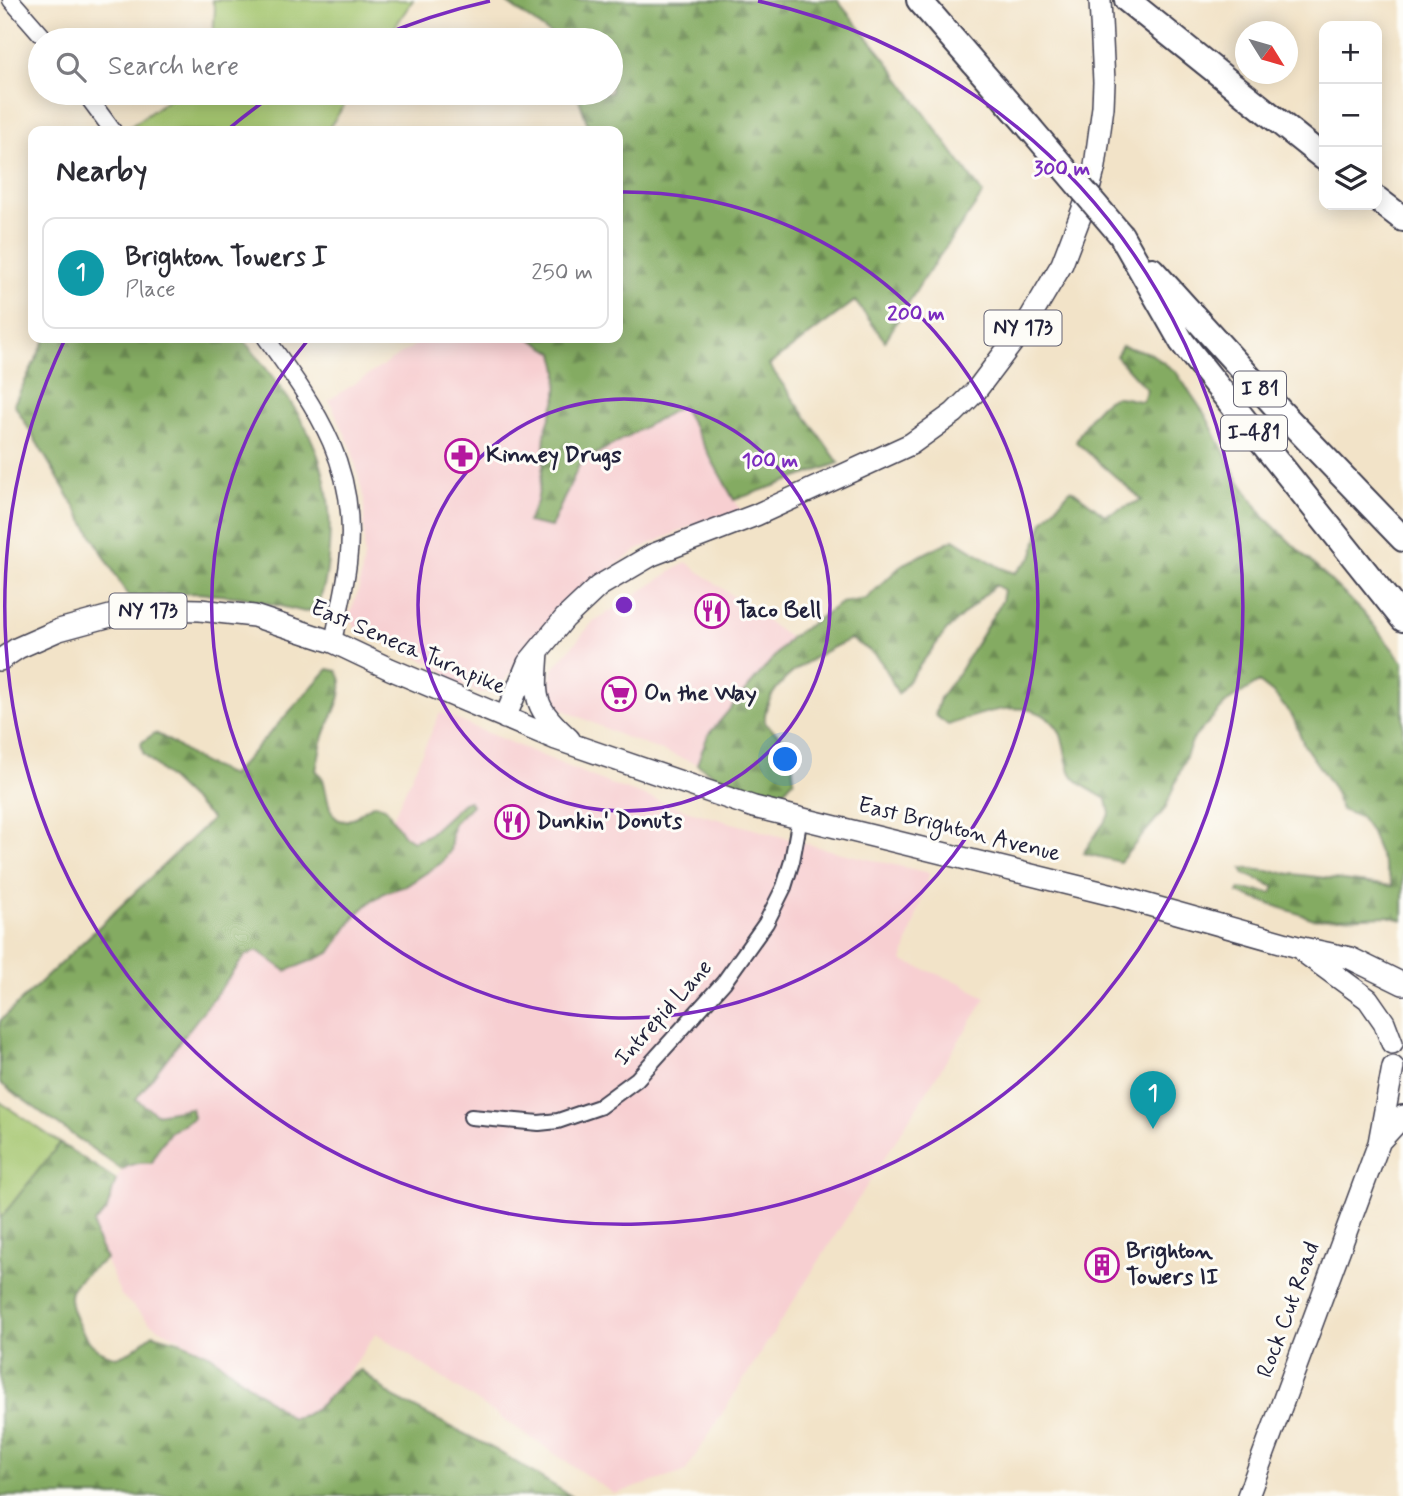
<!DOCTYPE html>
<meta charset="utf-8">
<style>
body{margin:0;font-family:Mynerve,sans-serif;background:#f7f7f7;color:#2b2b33}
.controls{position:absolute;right:21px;top:21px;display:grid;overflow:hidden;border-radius:14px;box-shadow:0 4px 18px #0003}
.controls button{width:63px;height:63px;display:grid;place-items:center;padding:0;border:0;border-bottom:2px solid #e1e1e2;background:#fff;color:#2b2b33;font:35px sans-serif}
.compass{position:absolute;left:1235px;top:21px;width:63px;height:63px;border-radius:50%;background:#fff;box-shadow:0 4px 18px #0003;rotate:127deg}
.you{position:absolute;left:786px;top:760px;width:24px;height:24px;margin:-18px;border:5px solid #fff;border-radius:50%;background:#1a73e8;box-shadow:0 0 0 10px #1a73e833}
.badge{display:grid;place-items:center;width:46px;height:46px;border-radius:50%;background:#1a73e8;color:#fff;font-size:23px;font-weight:700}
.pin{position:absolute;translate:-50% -58px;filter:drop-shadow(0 2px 4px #0008)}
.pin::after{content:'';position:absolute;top:37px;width:24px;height:21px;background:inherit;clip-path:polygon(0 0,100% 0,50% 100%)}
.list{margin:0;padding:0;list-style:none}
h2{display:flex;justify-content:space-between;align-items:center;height:91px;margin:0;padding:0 28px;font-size:30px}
h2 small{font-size:23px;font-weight:400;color:#7c7c81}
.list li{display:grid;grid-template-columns:46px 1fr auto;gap:21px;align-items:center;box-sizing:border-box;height:112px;margin:0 14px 14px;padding:0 14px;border:2px solid #e1e1e2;border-radius:14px}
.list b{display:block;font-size:26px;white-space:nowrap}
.list p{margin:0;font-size:23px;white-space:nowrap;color:#7c7c81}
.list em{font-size:23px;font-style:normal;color:#7c7c81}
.icon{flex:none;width:38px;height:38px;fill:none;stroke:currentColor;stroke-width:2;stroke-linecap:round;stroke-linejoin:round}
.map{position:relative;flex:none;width:1403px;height:1496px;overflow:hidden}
.search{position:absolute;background:#fff;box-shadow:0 4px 18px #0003;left:28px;top:28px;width:595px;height:77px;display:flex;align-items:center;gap:18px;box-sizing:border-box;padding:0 24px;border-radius:38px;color:#7c7c81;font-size:26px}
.panel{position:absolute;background:#fff;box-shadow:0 4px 18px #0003;left:28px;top:126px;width:595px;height:217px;border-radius:14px}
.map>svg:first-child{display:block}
.built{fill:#f7cfd1}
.green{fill:#a5c66f;stroke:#647455;stroke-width:2}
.forest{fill:url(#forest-firs);stroke:#53664e;stroke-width:2}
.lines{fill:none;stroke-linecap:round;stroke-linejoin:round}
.minor-casing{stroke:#413f50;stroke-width:18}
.tertiary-casing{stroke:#413f50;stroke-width:19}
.primary-casing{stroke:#413f50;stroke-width:24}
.motorway-casing{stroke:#413f50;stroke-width:28}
.minor{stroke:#fff;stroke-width:14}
.tertiary{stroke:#fff;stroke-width:16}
.primary{stroke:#fff;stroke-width:21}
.motorway{stroke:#fff;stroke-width:24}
.motorway-bridge-casing{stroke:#413f50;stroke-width:28;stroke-linecap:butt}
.motorway-bridge{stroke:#fff;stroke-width:24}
.ring{fill:none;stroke:#7b2cbf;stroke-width:3.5}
.labels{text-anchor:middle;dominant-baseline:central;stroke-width:6;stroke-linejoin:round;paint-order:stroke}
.shield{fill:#fdfcf7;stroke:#646373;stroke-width:2}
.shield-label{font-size:21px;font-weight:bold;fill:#22223b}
.poi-label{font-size:23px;font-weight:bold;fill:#22223b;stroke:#fdfcf7;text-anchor:start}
.street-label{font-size:23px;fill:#22223b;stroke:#fdfcf7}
.centre{fill:#7b2cbf;stroke:#fdfcf7;stroke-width:3.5}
.ring-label{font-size:21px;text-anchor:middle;font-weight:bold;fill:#7b2cbf;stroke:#fdfcf7;stroke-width:6;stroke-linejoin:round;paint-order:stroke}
</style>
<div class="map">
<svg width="1403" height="1496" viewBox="0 0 1403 1496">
<defs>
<pattern id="forest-firs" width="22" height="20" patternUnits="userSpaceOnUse" patternTransform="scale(1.75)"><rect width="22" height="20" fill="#84ab62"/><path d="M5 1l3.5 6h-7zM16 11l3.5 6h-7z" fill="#6c8b52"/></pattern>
</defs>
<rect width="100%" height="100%" fill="#fdfcf7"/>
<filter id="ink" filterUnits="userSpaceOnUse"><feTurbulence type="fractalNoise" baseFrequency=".0143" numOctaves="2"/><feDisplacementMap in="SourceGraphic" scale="14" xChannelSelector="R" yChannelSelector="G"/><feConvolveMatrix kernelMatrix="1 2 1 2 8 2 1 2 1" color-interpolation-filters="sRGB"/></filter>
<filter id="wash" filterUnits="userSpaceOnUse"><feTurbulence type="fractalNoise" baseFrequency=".00686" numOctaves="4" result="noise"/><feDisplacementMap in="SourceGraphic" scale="28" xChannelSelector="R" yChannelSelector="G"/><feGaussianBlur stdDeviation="1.57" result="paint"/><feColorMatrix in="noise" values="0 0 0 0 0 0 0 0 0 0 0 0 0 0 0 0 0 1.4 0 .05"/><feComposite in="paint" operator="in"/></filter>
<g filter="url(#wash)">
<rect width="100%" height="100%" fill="#f2e3c8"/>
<path class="built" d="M426,338H530L554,353L558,370L557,396L545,433L543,466L537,502L527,521L551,527L580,463L682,406L741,511L699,523L639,549L591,583L537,636L500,687L491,692L480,693L453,682L437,666L361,633L353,626L350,614L359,588L364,557V499L351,447L329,400Z
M686,562L790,638L708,735L697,764L622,736L566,711L558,706L550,695L549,681L553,669L593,622Z
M440,713L610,784L689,811L833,851L930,873L902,961L961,983L986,998L685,1472L614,1494L376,1333L346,1377L326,1399L308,1414L291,1419L211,1355L151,1324L121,1295L96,1238L94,1223L106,1212L116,1180L122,1170L129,1165L136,1099L246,954L258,951L362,844L393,818Z"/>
<path class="green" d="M212,0H413L386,40H213L215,9Z
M178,93H352L327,131H124Z
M0,1102L60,1143L0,1219Z"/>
<path class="forest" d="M503,0H837L884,57L983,194L924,278L885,341L855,301L769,365L839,463L734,500L682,406L580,463L551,527L527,522L537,502L543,466L545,433L557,396L558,370L554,353L530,338H618V131H590L577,93H611V40H559Z
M46,338H242C297,407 336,454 329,548C327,569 326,592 314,610L305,612L242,597L196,593L128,596L14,404Z
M1122,346L1150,353L1176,372L1206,416L1236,476L1264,517L1363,612L1403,662V920L1387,916L1314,919L1238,893L1240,889L1272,893L1275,887L1245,874L1242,868L1393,886L1370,831L1360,817L1341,810L1333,787L1304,745L1293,717L1273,693L1259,682L1227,702L1193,739L1165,809L1120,862L1083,853L1110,814L1107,800C1096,792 1079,786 1072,775C1064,762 1067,743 1058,729C1033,692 980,714 948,725L935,715L940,698L959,672L1002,601L1004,590L995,585L947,630L898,694C883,663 882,656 851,639C819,653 761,682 765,724L790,744L794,780L784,791L778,795L714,775L697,764L708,735L790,638L841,603L866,599L903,564L954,539L1001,568L1015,573L1032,557L1043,522L1071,489L1105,515L1142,500L1076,442C1081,429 1100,399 1115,397C1124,396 1134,401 1143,401L1147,390L1116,356Z
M328,669L337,671C350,691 330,716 324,736C320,746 319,759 316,770C319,773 321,776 323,779C327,790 328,830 351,819C359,815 366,808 375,804L385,807L403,835L413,841L428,835L463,803L469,801L472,805L453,824L450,851L441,863L406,886L386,892L369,903L356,915L330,953L286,971L258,951L246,955L136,1099L156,1114L191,1108L193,1118L170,1132L158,1149L152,1163C140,1162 131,1163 122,1170L0,1083V1021L212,819L143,753L141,743L155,733C171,740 184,752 200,761C210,767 220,769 231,776Z
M60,1143L116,1180L106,1212L94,1223L96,1238L106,1259C95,1267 79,1277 72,1289C64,1303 84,1339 96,1348C102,1352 110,1355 117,1357L131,1351L153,1334L182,1342L211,1355L291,1418C296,1417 303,1416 307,1414C329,1403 336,1381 361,1370L393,1397L496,1450L571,1496H0V1219Z"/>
</g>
<g filter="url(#ink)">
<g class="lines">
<g class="minor-casing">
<path id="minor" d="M471,1117L539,1123L558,1121L599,1107L637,1079L724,982L766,923L784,887L792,861L800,818"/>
</g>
<g class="tertiary-casing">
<path id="tertiary" d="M11,0L46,40
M85,93L113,131
M266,338C318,410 360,469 348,563C345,589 338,616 333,642"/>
</g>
<g class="primary-casing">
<path id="primary" d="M538,651C535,699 532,706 569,739
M0,660L18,648L59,630L114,615L162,609L200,610L254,616L333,642L390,669L556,739L754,807L1113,895L1298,947L1350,958L1403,984
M505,718L528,663L565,618L599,586L652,555L756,515L911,444L954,413L975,392L1027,323L1062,264L1086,201L1095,166L1103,107L1104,82L1100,0
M1305,953L1368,999L1384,1022L1392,1043
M1380,1141L1403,1116
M1248,1496L1379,1143L1393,1067"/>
</g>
<g class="motorway-casing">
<path id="motorway" d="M919,0L1030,128
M1127,0L1324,158
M1377,199L1403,219
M1121,235L1182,342L1403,619
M1152,270L1280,411L1403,539"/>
</g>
<use href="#minor" class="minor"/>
<use href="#tertiary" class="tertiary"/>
<use href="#primary" class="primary"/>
<use href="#motorway" class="motorway"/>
<g class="motorway-bridge-casing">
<path id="motorway-bridge" d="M1030,128L1121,235"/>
</g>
<use href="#motorway-bridge" class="motorway-bridge"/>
</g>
</g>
<g class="ring">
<circle cx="624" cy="605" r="206"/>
<path d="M620 192A413 413 0 1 1 308 340"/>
<path d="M226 131A619 619 0 0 1 273 95M372 40A619 619 0 0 1 490 1M758 1A619 619 0 1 1 65 339"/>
</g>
<defs>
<g id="pharmacy-ring" transform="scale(1.75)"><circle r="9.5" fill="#fdfcf7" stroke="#b5179e" stroke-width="1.5"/><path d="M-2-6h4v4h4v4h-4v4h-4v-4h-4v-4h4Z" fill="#b5179e"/></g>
<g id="restaurant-ring" transform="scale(1.75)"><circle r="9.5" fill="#fdfcf7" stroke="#b5179e" stroke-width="1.5"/><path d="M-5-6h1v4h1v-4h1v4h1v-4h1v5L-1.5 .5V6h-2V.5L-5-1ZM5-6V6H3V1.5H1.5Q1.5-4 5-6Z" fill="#b5179e"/></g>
<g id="supermarket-ring" transform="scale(1.75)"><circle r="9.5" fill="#fdfcf7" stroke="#b5179e" stroke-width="1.5"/><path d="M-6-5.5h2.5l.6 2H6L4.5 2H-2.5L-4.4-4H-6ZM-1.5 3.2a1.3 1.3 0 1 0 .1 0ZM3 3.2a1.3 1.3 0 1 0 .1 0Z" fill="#b5179e"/></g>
<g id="building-ring" transform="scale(1.75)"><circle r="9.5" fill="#fdfcf7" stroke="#b5179e" stroke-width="1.5"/><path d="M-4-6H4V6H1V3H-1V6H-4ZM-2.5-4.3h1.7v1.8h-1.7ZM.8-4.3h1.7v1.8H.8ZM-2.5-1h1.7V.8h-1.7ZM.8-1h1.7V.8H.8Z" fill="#b5179e"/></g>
</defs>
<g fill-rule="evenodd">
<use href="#pharmacy-ring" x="462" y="456"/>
<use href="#restaurant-ring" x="712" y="611"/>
<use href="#supermarket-ring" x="619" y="694"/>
<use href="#restaurant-ring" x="512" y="822"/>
<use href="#building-ring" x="1102" y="1265"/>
</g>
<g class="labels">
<g class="shield">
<rect x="984.5" y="310.5" width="77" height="35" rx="5"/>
<rect x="1234" y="371.5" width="52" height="35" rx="5"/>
<rect x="1221" y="415.5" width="66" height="35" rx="5"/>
<rect x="109.5" y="593.5" width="77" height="35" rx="5"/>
</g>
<g class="shield-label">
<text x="1023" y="328">NY 173</text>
<text x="1260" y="389">I 81</text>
<text x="1254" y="433">I-481</text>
<text x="148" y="611">NY 173</text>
</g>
<g class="poi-label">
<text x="486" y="456">Kinney Drugs</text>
<text x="736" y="611">Taco Bell</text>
<text x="644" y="694">On the Way</text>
<text x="536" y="822">Dunkin' Donuts</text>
<text x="1126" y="1252">Brighton<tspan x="1126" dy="26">Towers II</tspan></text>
</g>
<g class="street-label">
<text transform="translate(408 648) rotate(23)">East Seneca Turnpike</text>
<text transform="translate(959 830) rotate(14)">East Brighton Avenue</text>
<text transform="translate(664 1013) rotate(-48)">Intrepid Lane</text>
<text transform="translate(1289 1310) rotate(-70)">Rock Cut Road</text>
</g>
</g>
<circle cx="624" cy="605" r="10" class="centre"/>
<g class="ring-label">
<text x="1062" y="175">300 m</text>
<text x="916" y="320">200 m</text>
<text x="770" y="467">100 m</text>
</g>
</svg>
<div class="controls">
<button>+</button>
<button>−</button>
<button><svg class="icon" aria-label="layers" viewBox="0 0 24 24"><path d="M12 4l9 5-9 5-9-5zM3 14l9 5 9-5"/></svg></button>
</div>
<svg class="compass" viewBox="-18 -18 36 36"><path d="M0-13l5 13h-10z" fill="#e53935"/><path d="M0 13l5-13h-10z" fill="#7c7c81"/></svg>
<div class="you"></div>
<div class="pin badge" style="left:1153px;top:1129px;background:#0f9aa8">1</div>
<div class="search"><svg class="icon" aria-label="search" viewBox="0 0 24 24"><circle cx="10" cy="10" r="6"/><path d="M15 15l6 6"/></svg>Search here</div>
<section class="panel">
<h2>Nearby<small></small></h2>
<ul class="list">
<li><span class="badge" style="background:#0f9aa8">1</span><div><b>Brighton Towers I</b><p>Place</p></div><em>250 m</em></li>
</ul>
</section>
</div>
